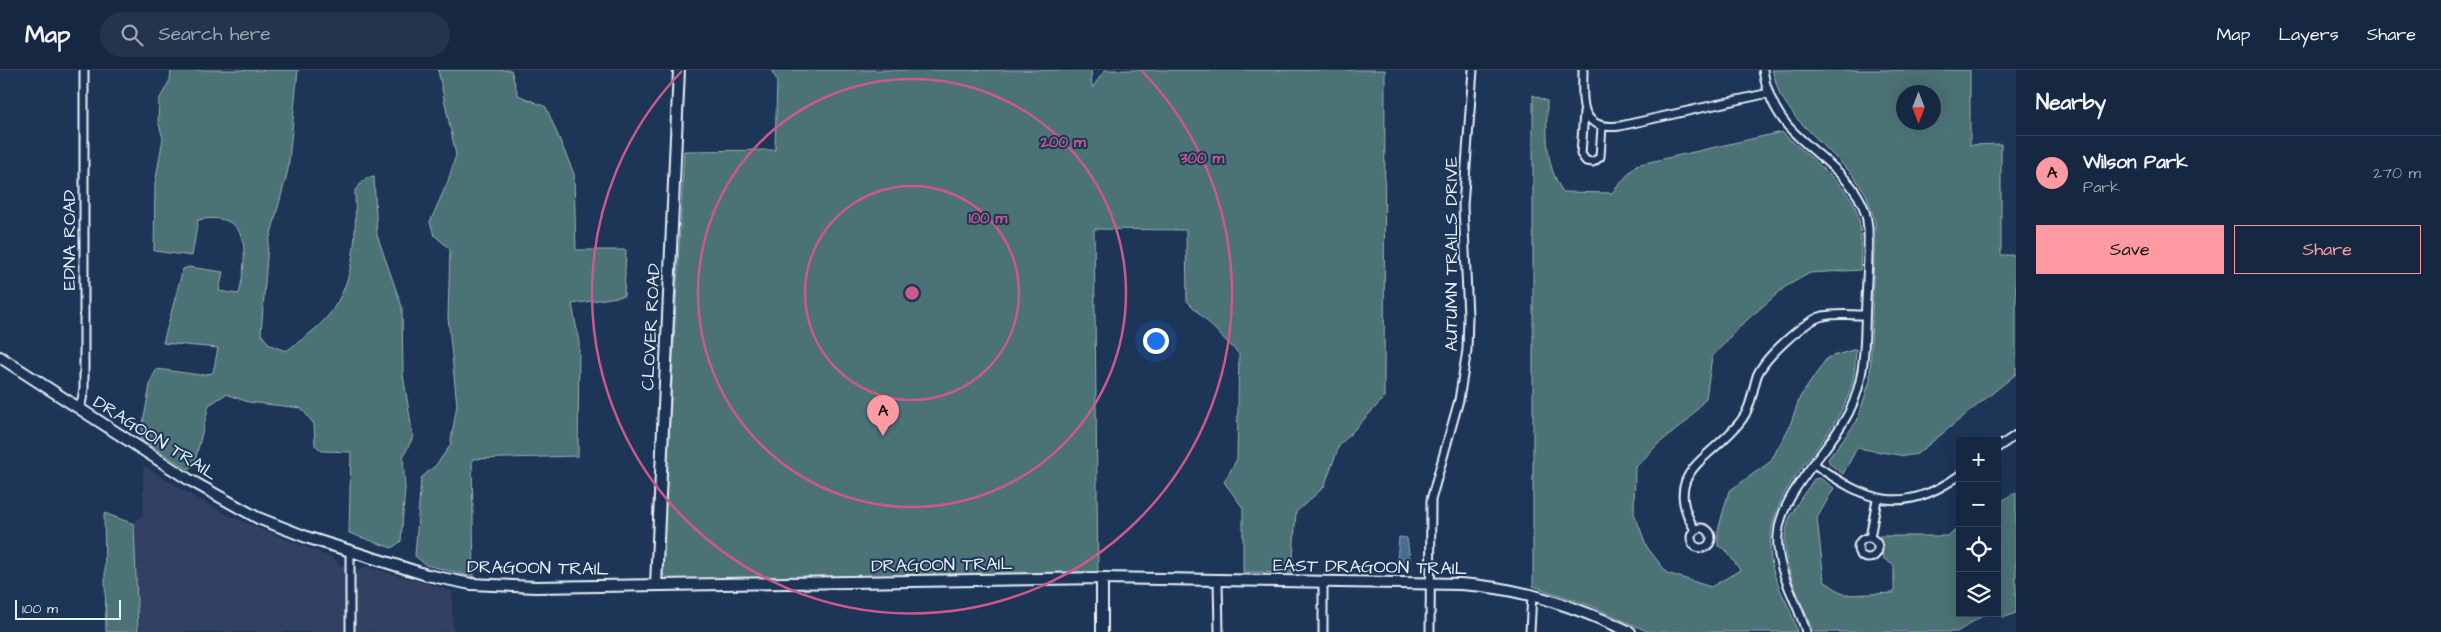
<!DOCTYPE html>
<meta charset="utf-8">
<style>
body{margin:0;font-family:"Architects Daughter",sans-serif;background:#23344c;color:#f1f3f6}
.controls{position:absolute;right:15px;bottom:15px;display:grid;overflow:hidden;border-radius:0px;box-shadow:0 5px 20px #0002}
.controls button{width:45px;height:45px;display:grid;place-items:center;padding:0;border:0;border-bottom:1px solid #35445a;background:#162841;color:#f1f3f6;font:25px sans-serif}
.compass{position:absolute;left:1896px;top:15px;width:45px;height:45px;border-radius:50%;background:#162841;box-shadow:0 5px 20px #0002;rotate:180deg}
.scale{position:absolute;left:15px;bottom:12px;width:106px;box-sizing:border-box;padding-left:5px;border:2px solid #e8f1f8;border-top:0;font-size:14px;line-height:18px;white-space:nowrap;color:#e8f1f8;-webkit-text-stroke:4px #1d3557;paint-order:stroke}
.you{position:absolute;left:1155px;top:270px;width:18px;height:18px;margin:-12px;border:4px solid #fff;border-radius:50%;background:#1a73e8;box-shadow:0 0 0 8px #1a73e833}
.badge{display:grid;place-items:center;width:32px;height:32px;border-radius:50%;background:#ff9aa2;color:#111;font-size:16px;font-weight:700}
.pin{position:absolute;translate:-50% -41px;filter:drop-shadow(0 1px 2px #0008)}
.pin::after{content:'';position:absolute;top:26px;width:18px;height:15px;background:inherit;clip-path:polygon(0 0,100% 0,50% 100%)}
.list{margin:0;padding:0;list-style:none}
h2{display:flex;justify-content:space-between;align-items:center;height:65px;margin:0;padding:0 20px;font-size:21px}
h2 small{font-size:16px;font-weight:400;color:#9ea6b1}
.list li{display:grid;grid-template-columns:32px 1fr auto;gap:15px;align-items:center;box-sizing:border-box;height:75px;padding:0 20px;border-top:1px solid #35445a}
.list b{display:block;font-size:19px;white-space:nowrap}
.list p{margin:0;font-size:16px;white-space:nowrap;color:#9ea6b1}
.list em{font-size:16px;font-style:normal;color:#9ea6b1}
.actions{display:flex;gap:10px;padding:15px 20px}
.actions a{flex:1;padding:11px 0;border:1px solid #ff9aa2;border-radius:0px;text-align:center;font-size:18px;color:#ff9aa2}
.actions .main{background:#ff9aa2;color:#111}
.icon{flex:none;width:28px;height:28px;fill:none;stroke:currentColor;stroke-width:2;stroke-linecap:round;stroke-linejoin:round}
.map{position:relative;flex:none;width:2016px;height:562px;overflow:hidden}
header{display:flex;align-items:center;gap:30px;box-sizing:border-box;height:70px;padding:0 25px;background:#162841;border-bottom:1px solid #35445a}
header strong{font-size:24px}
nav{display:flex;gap:28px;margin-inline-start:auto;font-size:18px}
.search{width:350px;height:45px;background:#23344c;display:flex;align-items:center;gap:12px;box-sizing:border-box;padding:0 18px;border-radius:28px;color:#9ea6b1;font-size:19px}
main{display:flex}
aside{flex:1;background:#162841}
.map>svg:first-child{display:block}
.built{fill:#314163}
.green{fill:#4c7274;stroke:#9ab2b6;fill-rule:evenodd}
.water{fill:#496e91;stroke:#89a2ba}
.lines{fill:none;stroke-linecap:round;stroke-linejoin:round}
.street-casing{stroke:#e8f1f8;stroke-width:11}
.secondary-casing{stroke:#e8f1f8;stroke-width:14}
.street{stroke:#1d3557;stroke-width:7}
.secondary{stroke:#1d3557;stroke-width:10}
.ring{fill:none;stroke:#cd598a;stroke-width:2.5}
.labels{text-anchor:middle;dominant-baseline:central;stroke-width:4;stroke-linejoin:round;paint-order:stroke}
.street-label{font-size:18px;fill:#e8f1f8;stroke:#1d3557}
.centre{fill:#cd598a;stroke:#1d3557;stroke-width:2.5}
.ring-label{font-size:15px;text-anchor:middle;font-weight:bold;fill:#cd598a;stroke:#1d3557;stroke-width:4;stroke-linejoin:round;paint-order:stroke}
</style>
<header>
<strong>Map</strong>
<div class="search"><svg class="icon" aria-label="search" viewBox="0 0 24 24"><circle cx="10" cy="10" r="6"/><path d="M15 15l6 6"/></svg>Search here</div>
<nav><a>Map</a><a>Layers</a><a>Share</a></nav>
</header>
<main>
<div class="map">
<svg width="2016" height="562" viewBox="0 0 2016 562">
<rect width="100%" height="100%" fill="#1d3557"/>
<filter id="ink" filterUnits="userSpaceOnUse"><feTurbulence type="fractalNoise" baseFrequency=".02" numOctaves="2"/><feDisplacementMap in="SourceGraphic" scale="10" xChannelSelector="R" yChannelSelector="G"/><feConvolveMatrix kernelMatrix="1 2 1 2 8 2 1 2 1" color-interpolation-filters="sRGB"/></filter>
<g filter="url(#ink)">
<path class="built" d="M143,395L196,428L241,451L333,488L340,495L359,500L366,496L452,521L453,562H138L134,454L143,444Z"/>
<path class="green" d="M171,0H298L288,100L268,175L261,264L270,275L286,281C300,271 316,260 328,246C357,210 356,163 355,120L366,108L374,107L377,165L402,237L403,304L413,367L403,387L405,418L401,471L392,478L349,463L351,382L322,381L315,375L314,354L301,338L248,332L226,324L209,335L194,395L188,399L140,369L151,310L157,299L200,305L213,303L218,278L163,273L183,199L189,197L223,202L219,221L239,224C247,187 253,139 198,150L192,186L154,181L155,114L163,68L158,51L159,30L170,10Z
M438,0H511L518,25L546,37L574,104L576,180H626L624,226L572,234L579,272L578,386L472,389L474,507L426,495L415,486L421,408L436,395L450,376L457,335L448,247L450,179L434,165L430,152L448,111L456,85Z
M771,0H1091L1092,18L1105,0H1385L1384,328L1339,376L1324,417L1296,442L1292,503L1243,502V438L1224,412L1237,389L1239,284L1187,231L1186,160L1094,159L1098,504L674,511L664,506L662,502L684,81L775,80L777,10Z
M1772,0H1970V75L2001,74V185H2016V304L1917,384L1905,386L1857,378L1843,404L1830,394L1828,389L1857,351L1870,310L1875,151L1866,124L1853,105L1796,48L1780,25ZM1904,22H1934V52H1904Z
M1533,25L1547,31C1547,64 1544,93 1563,122L1612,123L1636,95L1782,62C1803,82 1832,103 1849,126C1864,146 1861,177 1860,200L1810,203L1785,217L1740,256L1712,287L1706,328L1686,352L1658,374L1635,398L1634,443L1647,477L1667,503L1711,517L1740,500L1725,479L1718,476V460L1729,421L1770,392L1789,358L1800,327L1827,288L1856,279C1855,294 1855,309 1849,324C1826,385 1763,416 1771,490C1774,515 1792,537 1797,562H1649L1592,536L1533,516Z
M1820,408L1834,418L1817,448L1824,511L1845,525L1894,523V496L1883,488L1879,466H1947L1960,458V543H1987L1957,562H1813C1800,526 1773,483 1791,445C1797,432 1807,420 1814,409Z
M2016,422V543L2003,548L1997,540V434Z
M104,443L134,454L138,562H106Z"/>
<path class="water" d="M1399,467L1407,468L1410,489L1405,492L1397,491Z"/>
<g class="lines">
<g class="street-casing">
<path id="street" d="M1583,0C1583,30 1577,61 1620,56L1769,23
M1763,0C1766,20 1774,39 1787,55C1815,88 1866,110 1868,159C1869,183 1867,207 1866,231C1864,269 1867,307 1849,342C1830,381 1781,421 1778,465C1775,500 1797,529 1806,562
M1584,42L1581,84L1586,91L1593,92L1600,87L1602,56
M80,340L84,319V0
M1997,378L2016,365
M1814,394C1868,432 1902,446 1960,405
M1691 468a10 10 0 1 1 20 0a10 10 0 1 1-20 0Z
M1695,460C1660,402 1710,390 1740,352C1751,339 1752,322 1757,306C1764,288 1804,251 1823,246C1837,243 1852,245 1865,245
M1858 478a10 10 0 1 1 20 0a10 10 0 1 1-20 0Z
M1870,468L1877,429
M1218,510L1219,562
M350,562V481
M1323,562V512
M1430,562L1431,430L1459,330L1467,280L1468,246L1463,136L1473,0
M1530,562L1532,524"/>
</g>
<g class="secondary-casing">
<path id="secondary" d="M0,287L188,409L258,448L309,468L427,505L471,514L536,517L1102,508L1460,514C1522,518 1575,536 1630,562
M1102,508V562
M656,515L679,0"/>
</g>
<use href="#street" class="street"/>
<use href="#secondary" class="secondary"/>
</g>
</g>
<g class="ring">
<circle cx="912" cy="223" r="107"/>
<circle cx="912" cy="223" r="214"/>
<path d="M1142 1A320 320 0 1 1 682 1"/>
</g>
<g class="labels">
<g class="street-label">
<text transform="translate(69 170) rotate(-90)">EDNA ROAD</text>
<text transform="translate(1451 184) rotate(-90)">AUTUMN TRAILS DRIVE</text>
<text transform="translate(651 257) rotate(-87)">CLOVER ROAD</text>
<text transform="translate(155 368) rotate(32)">DRAGOON TRAIL</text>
<text transform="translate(942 495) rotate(-1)">DRAGOON TRAIL</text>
<text transform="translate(1370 497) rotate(1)">EAST DRAGOON TRAIL</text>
<text transform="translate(538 498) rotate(1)">DRAGOON TRAIL</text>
</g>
</g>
<circle cx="912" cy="223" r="8" class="centre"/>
<g class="ring-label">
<text x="1063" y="77">200 m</text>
<text x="1202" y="93">300 m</text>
<text x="988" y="153">100 m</text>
</g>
</svg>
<div class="controls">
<button>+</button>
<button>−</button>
<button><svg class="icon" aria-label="locate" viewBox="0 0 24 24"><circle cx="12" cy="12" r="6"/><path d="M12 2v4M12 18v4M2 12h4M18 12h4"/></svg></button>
<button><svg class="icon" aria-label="layers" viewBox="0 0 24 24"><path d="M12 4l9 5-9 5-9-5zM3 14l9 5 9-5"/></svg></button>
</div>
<svg class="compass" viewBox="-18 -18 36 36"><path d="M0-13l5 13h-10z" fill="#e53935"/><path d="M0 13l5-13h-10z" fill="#9ea6b1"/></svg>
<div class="scale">100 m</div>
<div class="you"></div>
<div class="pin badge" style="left:883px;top:366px">A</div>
</div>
<aside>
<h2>Nearby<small></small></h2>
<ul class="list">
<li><span class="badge">A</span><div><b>Wilson Park</b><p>Park</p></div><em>270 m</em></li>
</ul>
<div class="actions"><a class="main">Save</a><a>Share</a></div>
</aside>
</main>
